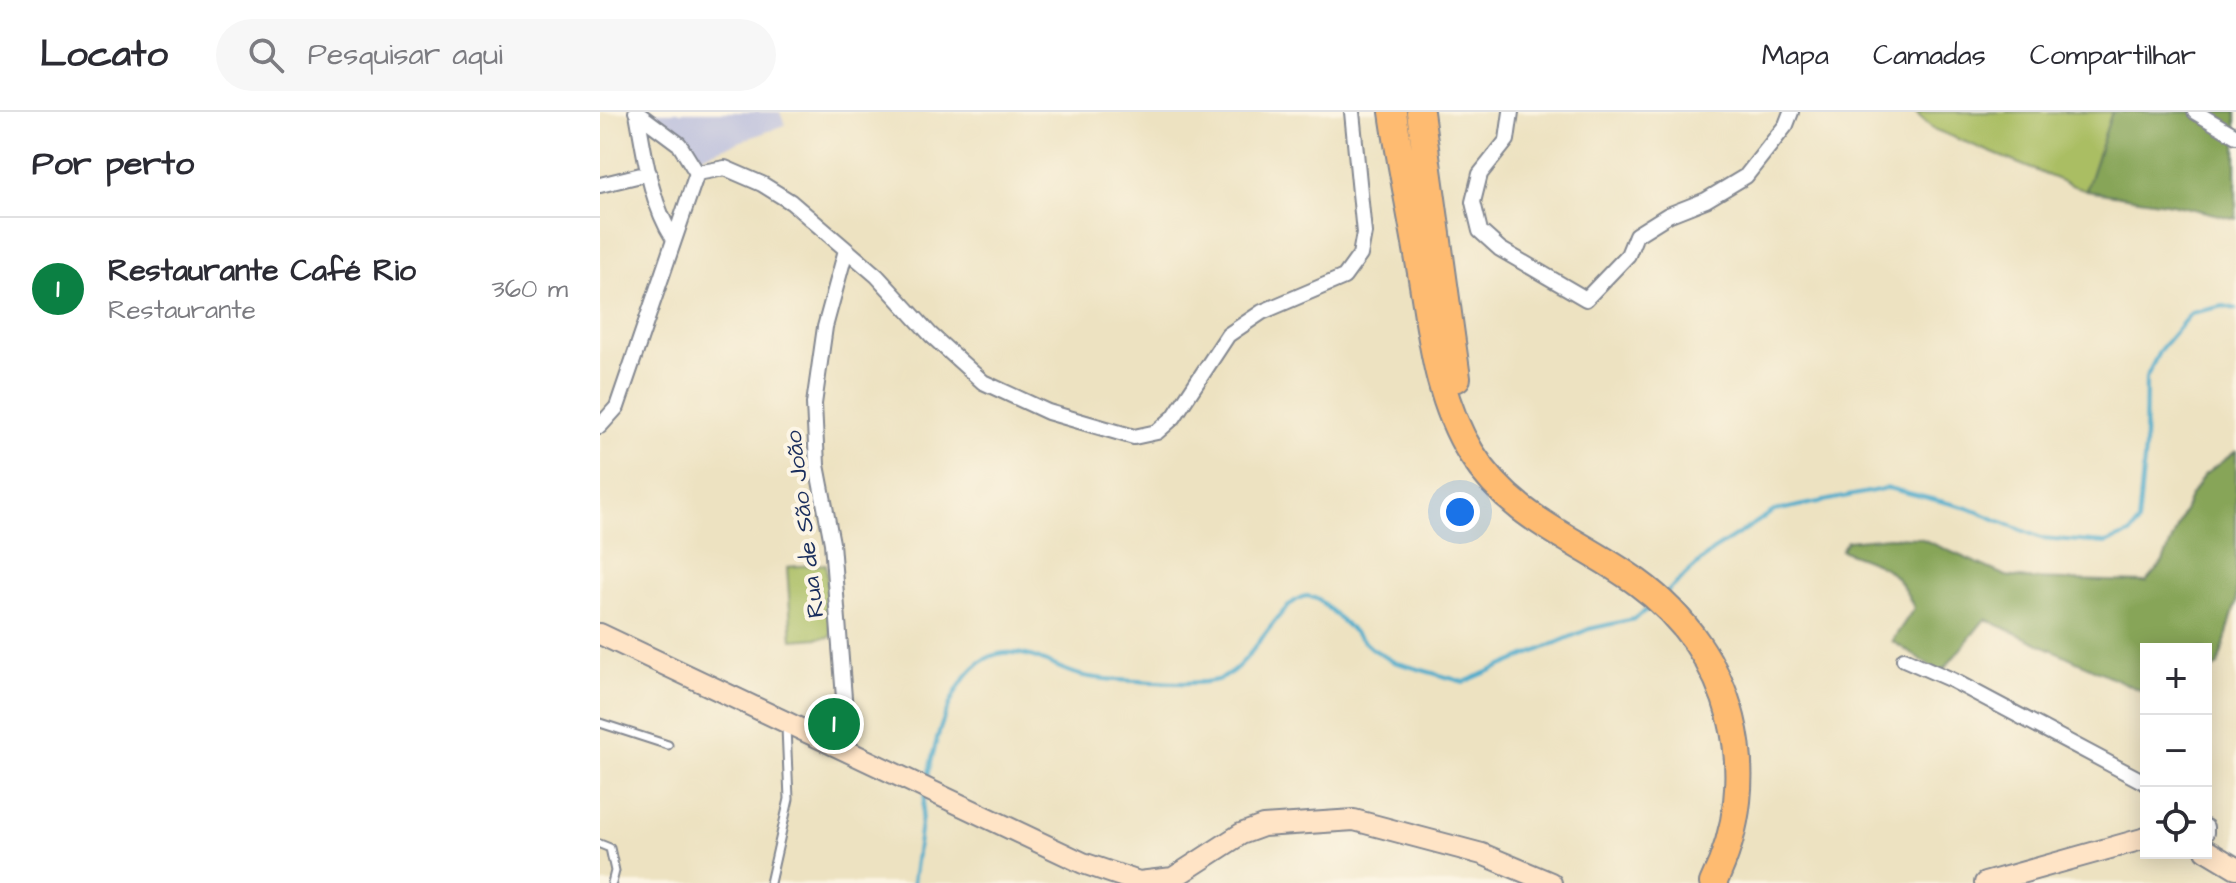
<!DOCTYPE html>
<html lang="pt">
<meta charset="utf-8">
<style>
body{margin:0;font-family:"Architects Daughter",sans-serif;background:#f7f7f7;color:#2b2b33}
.controls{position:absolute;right:24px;bottom:24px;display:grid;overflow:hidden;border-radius:0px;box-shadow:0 4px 20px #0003}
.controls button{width:72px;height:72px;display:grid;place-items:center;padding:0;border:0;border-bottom:2px solid #e1e1e2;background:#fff;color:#2b2b33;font:40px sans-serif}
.you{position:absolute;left:860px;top:400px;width:28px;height:28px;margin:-20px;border:6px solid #fff;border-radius:50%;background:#1a73e8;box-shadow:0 0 0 12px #1a73e833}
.badge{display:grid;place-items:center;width:52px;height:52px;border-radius:50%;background:#0b8043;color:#fff;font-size:26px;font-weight:700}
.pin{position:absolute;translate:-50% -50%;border:4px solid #fff;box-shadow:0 2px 8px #0006}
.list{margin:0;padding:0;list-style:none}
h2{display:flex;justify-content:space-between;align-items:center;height:104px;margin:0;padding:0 32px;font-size:34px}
h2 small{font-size:26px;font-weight:400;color:#7c7c81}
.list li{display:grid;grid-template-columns:52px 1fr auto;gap:24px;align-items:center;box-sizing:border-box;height:144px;padding:0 32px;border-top:2px solid #e1e1e2}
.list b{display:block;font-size:30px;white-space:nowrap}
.list p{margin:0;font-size:26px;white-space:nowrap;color:#7c7c81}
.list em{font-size:26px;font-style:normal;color:#7c7c81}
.icon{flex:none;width:44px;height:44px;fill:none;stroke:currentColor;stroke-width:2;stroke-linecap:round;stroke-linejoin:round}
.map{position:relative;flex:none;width:1636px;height:771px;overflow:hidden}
header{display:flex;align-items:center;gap:48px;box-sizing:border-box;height:112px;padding:0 40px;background:#fff;border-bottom:2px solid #e1e1e2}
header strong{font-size:38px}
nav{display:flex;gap:44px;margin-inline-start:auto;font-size:28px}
.search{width:560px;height:72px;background:#f7f7f7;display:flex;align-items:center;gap:20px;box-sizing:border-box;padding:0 28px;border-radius:44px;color:#7c7c81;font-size:30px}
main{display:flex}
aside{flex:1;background:#fff}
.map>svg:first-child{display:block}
.industrial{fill:#bfc2dd}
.green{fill:#aabe63;stroke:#627660;stroke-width:2}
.forest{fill:#87a559;stroke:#516a5c;stroke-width:2}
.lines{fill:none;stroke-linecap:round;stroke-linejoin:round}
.stream{stroke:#4dabcb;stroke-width:4}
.lane-casing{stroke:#848890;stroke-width:11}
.street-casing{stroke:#848890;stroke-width:18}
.secondary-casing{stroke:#848890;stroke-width:24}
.highway-casing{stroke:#848890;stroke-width:30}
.lane{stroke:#fff;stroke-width:7}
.street{stroke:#fff;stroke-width:14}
.secondary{stroke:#ffe4c6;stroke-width:20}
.highway{stroke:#febb71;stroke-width:26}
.labels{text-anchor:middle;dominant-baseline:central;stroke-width:8;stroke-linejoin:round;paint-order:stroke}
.street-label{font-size:24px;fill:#1b2f5e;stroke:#fcf5e5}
</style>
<header>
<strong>Locato</strong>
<div class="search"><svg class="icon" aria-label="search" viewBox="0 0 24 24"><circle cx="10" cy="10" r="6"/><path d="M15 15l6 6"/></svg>Pesquisar aqui</div>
<nav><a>Mapa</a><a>Camadas</a><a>Compartilhar</a></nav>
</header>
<main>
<aside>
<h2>Por perto<small></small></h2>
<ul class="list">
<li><span class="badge">1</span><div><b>Restaurante Café Rio</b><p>Restaurante</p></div><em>360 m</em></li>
</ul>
</aside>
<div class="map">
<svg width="1636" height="771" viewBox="0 0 1636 771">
<rect width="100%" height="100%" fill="#fcf5e5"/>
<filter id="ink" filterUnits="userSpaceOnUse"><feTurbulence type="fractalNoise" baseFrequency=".0125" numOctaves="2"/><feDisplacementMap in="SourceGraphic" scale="16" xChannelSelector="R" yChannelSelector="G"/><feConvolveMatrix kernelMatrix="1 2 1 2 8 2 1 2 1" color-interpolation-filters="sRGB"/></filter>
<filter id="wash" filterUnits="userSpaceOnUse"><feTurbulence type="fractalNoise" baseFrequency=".006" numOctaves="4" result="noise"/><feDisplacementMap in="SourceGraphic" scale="32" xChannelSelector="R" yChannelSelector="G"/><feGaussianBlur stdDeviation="1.8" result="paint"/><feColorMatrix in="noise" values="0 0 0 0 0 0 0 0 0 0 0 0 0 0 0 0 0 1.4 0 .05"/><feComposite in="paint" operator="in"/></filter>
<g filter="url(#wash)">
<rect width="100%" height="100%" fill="#ede2c1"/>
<path class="industrial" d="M46,0H180L185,13L98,45Z"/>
<path class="green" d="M1315,0H1512L1486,79L1333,17Z
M226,452L231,525L192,528L187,455Z"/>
<path class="forest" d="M1512,0H1636V107L1572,92L1486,79Z
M1636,339V490L1618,554L1606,561V537H1546V581L1385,507L1341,561L1292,529L1314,496C1294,452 1283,455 1241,438L1247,429L1289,425L1320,426L1406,464L1427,467L1546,470L1563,450L1589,387L1603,364Z"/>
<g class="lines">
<path class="stream" d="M1066,481L1112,439L1174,399L1288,376L1368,396L1441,426L1506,431L1530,422L1538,411L1545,337L1546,266L1560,238L1591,201L1624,194L1636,197
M327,669C335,628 355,546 404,541C432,538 455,557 480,563C503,569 529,568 553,570C571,571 602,573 620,567C652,555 680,486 707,484C709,484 716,487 718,487L771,536L794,550L864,570L989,517L1034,507L1051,495
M313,771L325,681"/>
</g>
</g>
<g filter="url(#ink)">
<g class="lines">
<g class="lane-casing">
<path id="lane" d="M0,611L68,633
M0,732L10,736L15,759L12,771
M170,771L189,687L186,615"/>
</g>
<g class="street-casing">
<path id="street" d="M36,0L79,32L97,61
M911,0L907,28L880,62L873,90L880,119L900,137L986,187L1028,143L1036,123L1068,103L1106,88L1146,64L1186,13L1191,0
M1595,0L1636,24
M37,1C45,43 50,90 73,126
M97,61L125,56L162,72L191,90L277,164L331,223L383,270L448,300L534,325L557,320L574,305L628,223L662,200L744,165L760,143L764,121L752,0
M0,73L49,61
M0,314L17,295L97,61
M1304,547L1352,568L1546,671
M244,637L245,599L232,431L217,353L214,292L225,215L246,138
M1606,715V721"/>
</g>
<g class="secondary-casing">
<path id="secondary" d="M0,522L483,751L539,770L573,766L641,722L663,714L754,708L882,742L951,771
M1606,738L1636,756
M1385,771L1546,726"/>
</g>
<g class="highway-casing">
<path id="highway" d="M793,0C800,50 811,100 819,149C831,215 835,283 871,341C915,410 975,425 1037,470C1134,540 1166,663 1113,771
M820,0L857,266"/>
</g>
<use href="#lane" class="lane"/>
<use href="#street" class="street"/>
<use href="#secondary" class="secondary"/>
<use href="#highway" class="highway"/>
</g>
</g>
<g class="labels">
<g class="street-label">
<text transform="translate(205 412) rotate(-97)">Rua de São João</text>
</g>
</g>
</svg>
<div class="controls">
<button>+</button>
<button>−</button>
<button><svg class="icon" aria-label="locate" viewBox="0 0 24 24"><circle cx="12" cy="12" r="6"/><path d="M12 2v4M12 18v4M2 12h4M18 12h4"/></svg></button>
</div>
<div class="you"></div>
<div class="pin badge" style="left:234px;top:612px">1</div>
</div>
</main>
